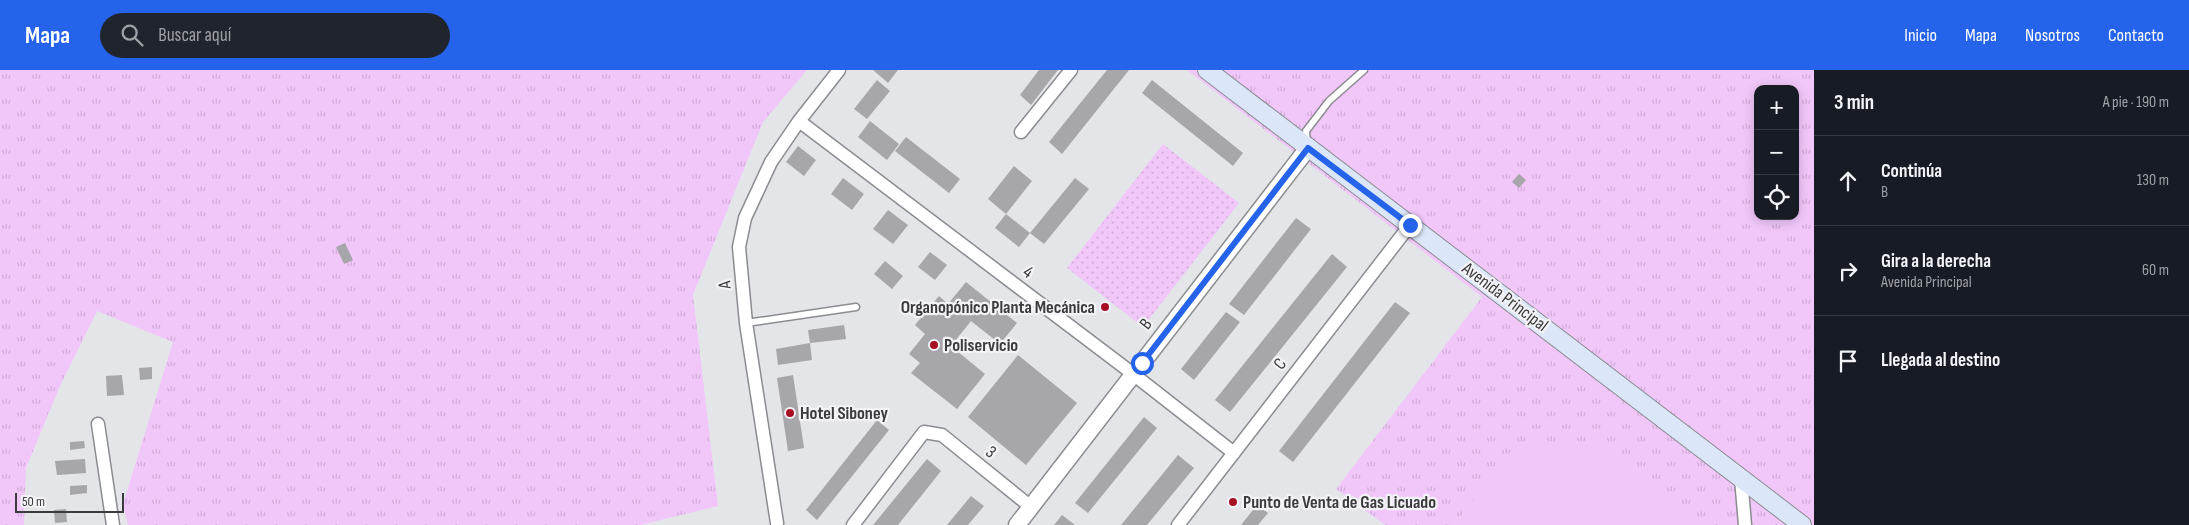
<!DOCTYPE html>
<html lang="es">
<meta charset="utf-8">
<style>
body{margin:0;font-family:"Sofia Sans Condensed",sans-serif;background:#20242c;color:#f1f3f6}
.controls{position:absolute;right:15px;top:15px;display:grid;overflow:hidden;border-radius:10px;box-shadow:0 2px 12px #0003}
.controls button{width:45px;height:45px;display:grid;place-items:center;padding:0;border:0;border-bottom:1px solid #363941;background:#171b24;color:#f1f3f6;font:25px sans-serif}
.scale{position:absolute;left:15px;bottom:12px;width:109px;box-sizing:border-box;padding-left:5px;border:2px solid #3b3b3d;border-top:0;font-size:14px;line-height:18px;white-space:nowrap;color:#3b3b3d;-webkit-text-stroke:4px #f2f2f7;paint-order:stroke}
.stop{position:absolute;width:15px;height:15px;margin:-11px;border:4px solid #2563eb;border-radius:50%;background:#fff}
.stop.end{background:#2563eb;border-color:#fff;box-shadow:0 1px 5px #0008}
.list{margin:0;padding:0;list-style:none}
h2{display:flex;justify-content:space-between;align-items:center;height:65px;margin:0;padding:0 20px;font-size:21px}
h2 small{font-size:16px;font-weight:400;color:#9ea1a6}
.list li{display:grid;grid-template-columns:32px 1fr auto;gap:15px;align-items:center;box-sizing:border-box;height:90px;padding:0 20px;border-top:1px solid #363941}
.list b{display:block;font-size:19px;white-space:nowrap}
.list p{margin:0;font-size:16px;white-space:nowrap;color:#9ea1a6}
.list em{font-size:16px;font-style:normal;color:#9ea1a6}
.icon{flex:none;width:28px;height:28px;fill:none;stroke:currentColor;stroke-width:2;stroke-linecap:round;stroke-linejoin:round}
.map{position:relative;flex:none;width:1814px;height:455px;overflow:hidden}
header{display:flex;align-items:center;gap:30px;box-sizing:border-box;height:70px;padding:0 25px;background:#2563eb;color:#fff}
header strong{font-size:24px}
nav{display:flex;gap:28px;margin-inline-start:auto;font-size:18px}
.search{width:350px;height:45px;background:#20242c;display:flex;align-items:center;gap:12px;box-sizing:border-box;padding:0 18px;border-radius:28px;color:#9ea1a6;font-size:19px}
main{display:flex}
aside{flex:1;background:#171b24}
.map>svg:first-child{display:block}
.grass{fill:url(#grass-tufts);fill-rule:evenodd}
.garden{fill:url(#garden-dots)}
.pitch{fill:#f1c7fa}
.building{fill:#a7a6aa}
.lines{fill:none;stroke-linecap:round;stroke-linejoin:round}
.service-casing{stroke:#8b8c90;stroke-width:9}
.minor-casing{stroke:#8b8c90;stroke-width:15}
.tertiary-casing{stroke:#8b8c90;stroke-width:19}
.secondary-casing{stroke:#8b8c90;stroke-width:20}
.service{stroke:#fff;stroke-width:6}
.minor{stroke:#fff;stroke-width:12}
.tertiary{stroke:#fff;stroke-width:16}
.secondary{stroke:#dbe7f8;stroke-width:18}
.route{stroke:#2563eb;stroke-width:6}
.poi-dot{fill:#a60e24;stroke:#f2f2f7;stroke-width:2}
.labels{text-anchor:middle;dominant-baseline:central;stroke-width:4.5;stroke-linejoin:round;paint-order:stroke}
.street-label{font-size:18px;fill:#3b3b3d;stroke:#f2f2f7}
.poi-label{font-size:18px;font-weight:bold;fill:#3b3b3d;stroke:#f2f2f7;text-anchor:start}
</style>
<header>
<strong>Mapa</strong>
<div class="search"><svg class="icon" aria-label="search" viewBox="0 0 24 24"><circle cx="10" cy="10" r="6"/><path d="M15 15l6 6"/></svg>Buscar aquí</div>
<nav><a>Inicio</a><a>Mapa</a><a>Nosotros</a><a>Contacto</a></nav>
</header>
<main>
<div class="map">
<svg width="1814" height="455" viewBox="0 0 1814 455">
<defs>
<pattern id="grass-tufts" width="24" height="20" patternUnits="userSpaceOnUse" patternTransform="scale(1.25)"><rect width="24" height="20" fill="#f1c7fa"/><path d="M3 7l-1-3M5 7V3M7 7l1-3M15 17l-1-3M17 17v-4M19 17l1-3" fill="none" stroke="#d0acd7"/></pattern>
<pattern id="garden-dots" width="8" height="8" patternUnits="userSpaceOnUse" patternTransform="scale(1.25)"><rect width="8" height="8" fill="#f1c7fa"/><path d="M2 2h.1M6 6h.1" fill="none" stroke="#d0acd7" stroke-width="1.8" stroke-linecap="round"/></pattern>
</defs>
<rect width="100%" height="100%" fill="#e4e5e9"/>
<path class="grass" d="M0,0H807L763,52L693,225L718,436L640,455H128L123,434L173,272L97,241L60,316L26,398L24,455H0Z
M1187,0H1814V455H1695L1593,372L1513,379L1454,455H1385L1336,419L1482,227ZM1758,19H1795V146H1758Z"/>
<path class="garden" d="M1163,74L1239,133L1143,257L1067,198Z"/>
<path class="pitch" d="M1593,372L1695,455H1454L1513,378Z"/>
<path class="building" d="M873,0H898L888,13Z
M1039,0H1058L1031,35L1020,25Z
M1107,0H1129L1062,84L1049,72Z
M877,10L890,21L867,49L854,39Z
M1152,10L1243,83L1233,96L1142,23Z
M870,51L899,74L887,90L858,67Z
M906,67L960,109L949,123L895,81Z
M798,76L816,90L804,106L786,92Z
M1014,96L1032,111L1006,144L988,129Z
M1519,104L1526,110L1519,118L1512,112Z
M843,108L864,124L852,140L831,124Z
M1075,108L1089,119L1044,174L1030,163Z
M888,140L908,155L893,174L873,159Z
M1006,144L1030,163L1019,177L995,158Z
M1296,148L1311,159L1244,245L1229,234Z
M345,173L353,190L344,194L336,177Z
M930,182L947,195L935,210L918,197Z
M1332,184L1347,197L1230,342L1215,330Z
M885,191L903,206L892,219L874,204Z
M966,212L1017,253L1000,274L971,251L951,276L985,304L957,339L911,303L920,293L909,284L925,264L915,255L939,226L948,234Z
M1395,232L1410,243L1293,392L1279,381Z
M1226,242L1240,252L1194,310L1181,299Z
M844,255L846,269L810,273L808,260Z
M810,273L812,290L778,295L776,279Z
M1018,285L1077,333L1026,395L968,347Z
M152,297V309L140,310L139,298Z
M122,305L124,325L107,326L106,306Z
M793,305L804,378L788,381L777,308Z
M1144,347L1157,358L1088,443L1075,433Z
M877,350L889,360L817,450L806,440Z
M84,371L85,378L70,380V372Z
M1178,385L1194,398L1147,455H1121Z
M85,389L86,403L57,405L55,391Z
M927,389L941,401L898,455H873Z
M87,415V423L70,425V416Z
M971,426L984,436L968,455H947Z
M1257,435L1268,443L1258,455H1241Z
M66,439L67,452L55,453L54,440Z
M1062,445L1075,455H1054Z"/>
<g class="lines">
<g class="service-casing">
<path id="service" d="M1307,73L1306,61L1329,31L1364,0
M746,253L856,237"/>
</g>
<g class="minor-casing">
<path id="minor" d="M799,51L1124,297L1234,383
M1021,62L1071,0
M98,354L113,455
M1741,408L1745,455
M777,453L746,253L739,177L745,148L771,92L799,51L839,0
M853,455L924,362L942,365L1031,437
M1178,455L1410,155"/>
</g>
<g class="tertiary-casing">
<path id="tertiary" d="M1017,455L1308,78"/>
</g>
<g class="secondary-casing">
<path id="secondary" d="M1207,0L1802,455"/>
</g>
<use href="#service" class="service"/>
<use href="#minor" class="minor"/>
<use href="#tertiary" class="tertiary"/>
<use href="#secondary" class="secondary"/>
</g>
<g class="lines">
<path class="route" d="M1142,293L1308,78L1410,155"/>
</g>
<g class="poi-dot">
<circle cx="1105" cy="237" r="5"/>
<circle cx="934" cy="275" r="5"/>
<circle cx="790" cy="343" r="5"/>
<circle cx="1233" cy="432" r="5"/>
</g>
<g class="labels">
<g class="street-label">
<text transform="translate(1028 202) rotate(37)">4</text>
<text transform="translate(725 215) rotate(-95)">A</text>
<text transform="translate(1505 227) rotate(37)">Avenida Principal</text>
<text transform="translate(1146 254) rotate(-52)">B</text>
<text transform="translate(1280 294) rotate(-52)">C</text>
<text transform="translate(991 382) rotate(39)">3</text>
</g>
<g class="poi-label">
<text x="1095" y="237" text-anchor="end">Organopónico Planta Mecánica</text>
<text x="944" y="275">Poliservicio</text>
<text x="800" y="343">Hotel Siboney</text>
<text x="1243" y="432">Punto de Venta de Gas Licuado</text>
</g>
</g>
</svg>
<div class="controls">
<button>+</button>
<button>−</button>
<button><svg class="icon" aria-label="locate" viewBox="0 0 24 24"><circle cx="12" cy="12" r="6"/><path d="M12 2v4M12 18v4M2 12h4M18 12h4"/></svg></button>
</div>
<div class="scale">50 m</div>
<div class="stop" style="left:1142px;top:293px"></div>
<div class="stop end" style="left:1410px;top:155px"></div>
</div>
<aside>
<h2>3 min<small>A pie · 190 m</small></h2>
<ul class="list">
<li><svg class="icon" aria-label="ahead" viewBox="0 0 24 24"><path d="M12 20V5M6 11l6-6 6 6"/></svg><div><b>Continúa</b><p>B</p></div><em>130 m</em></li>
<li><svg class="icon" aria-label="right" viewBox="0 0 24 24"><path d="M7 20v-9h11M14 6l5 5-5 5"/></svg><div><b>Gira a la derecha</b><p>Avenida Principal</p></div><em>60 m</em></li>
<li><svg class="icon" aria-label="arrive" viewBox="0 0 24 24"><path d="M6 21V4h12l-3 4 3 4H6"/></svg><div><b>Llegada al destino</b></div></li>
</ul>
</aside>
</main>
